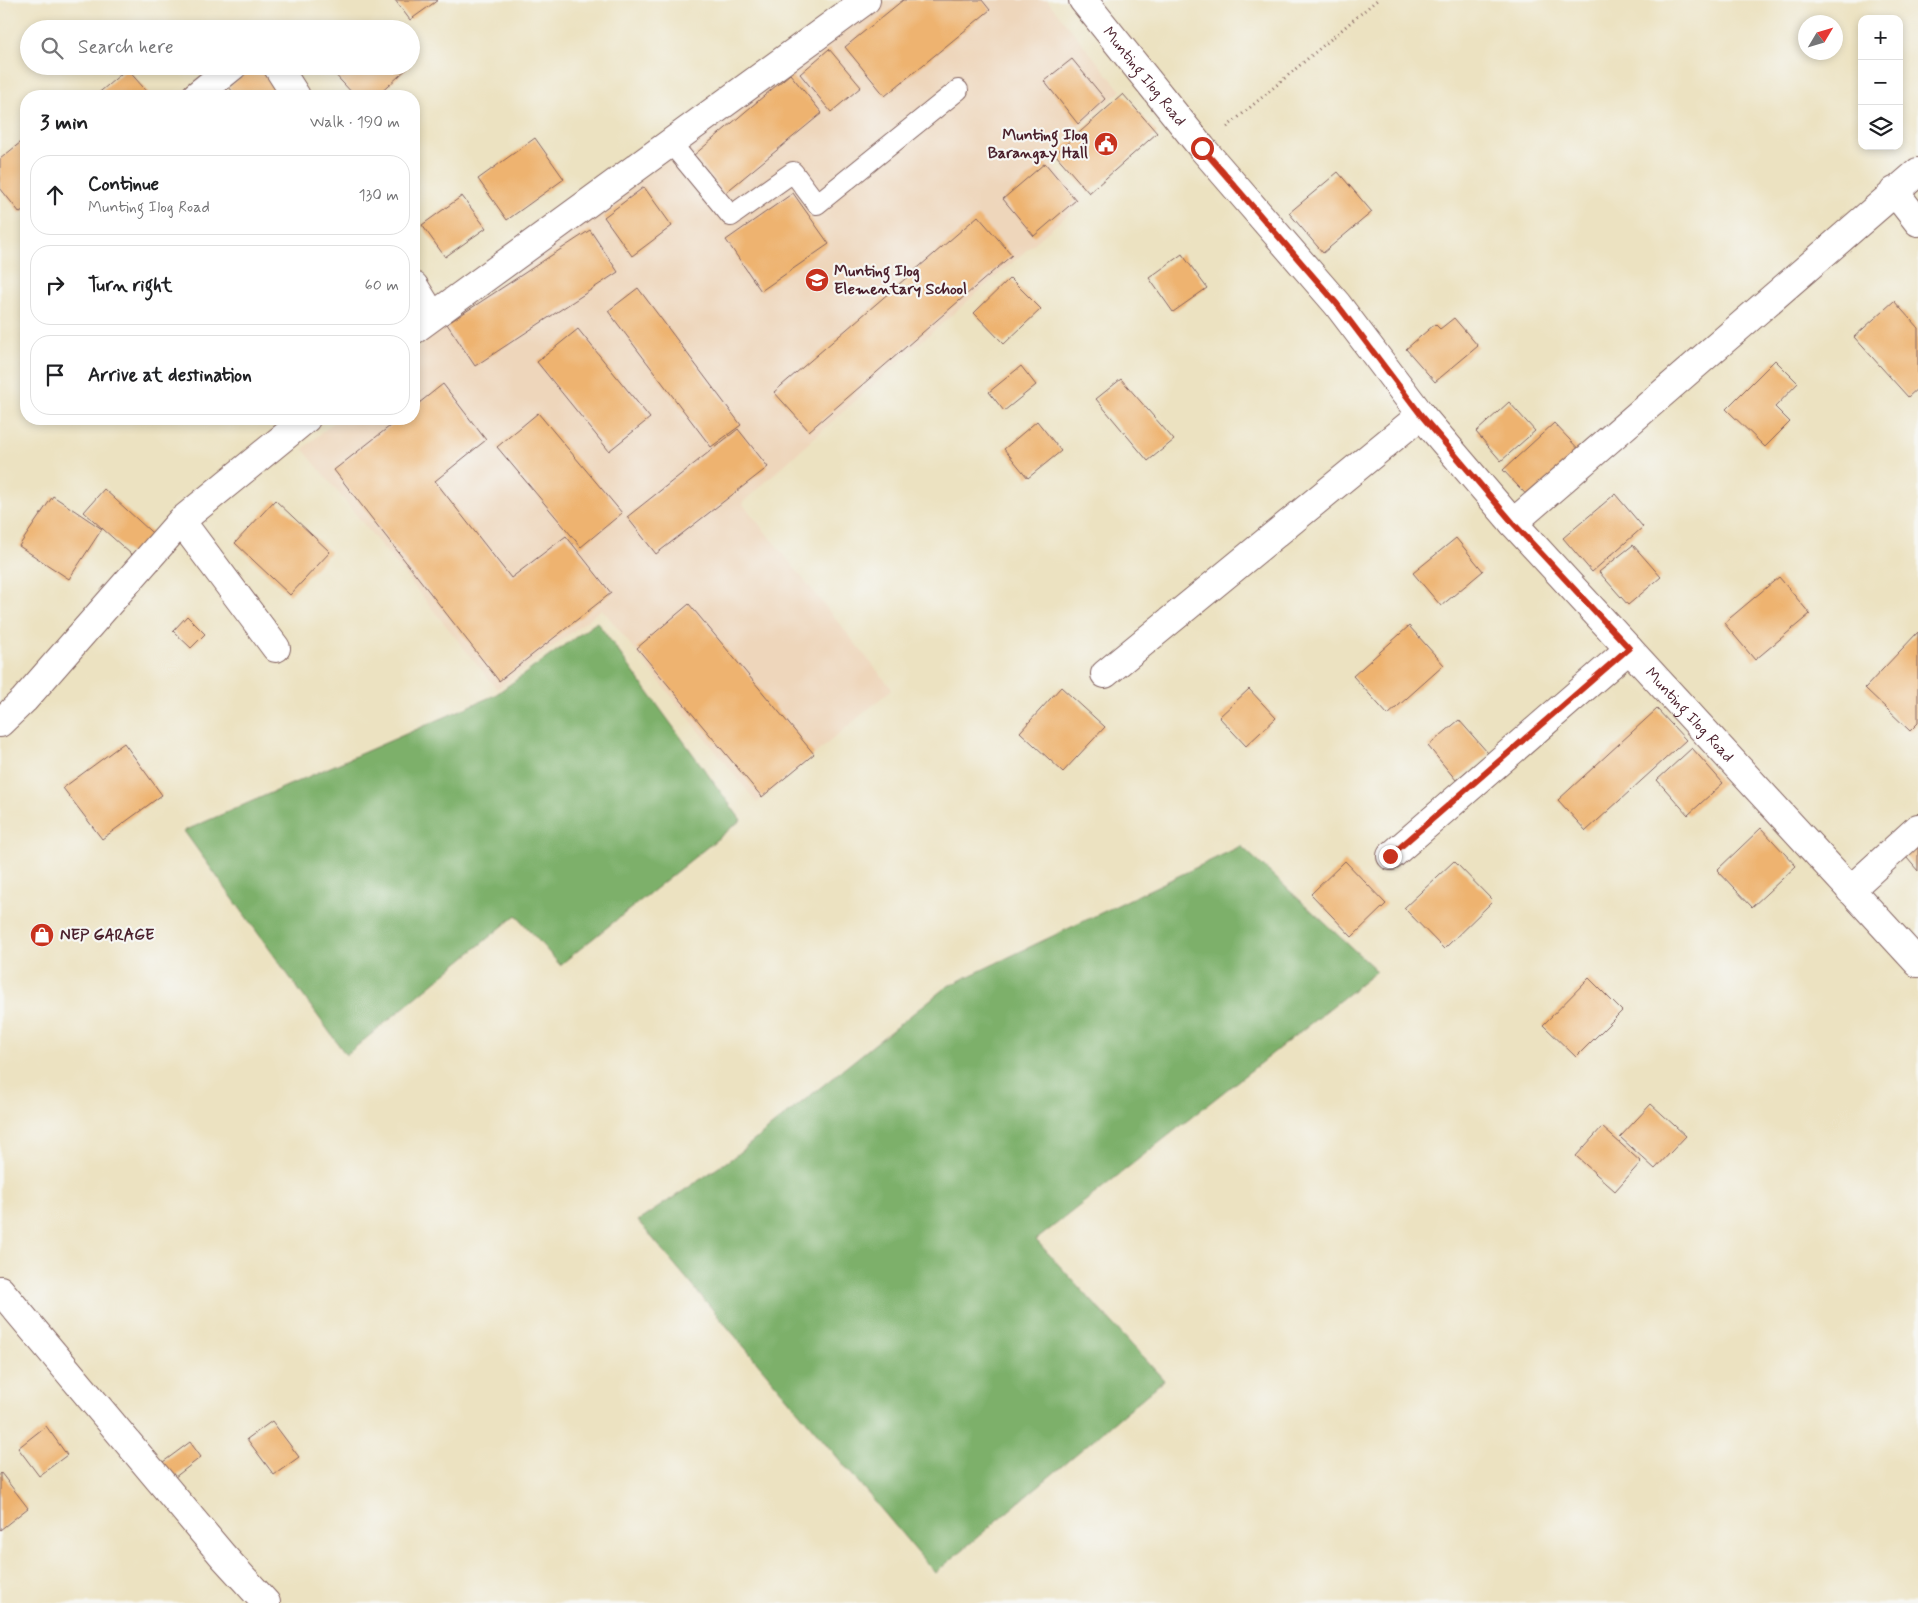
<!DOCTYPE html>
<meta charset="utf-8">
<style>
body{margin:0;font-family:Mynerve,sans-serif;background:#f2f2f2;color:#202124}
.controls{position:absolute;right:15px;top:15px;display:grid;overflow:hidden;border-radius:10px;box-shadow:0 2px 8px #0003}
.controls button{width:45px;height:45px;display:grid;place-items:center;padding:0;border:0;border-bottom:1px solid #e0e0e0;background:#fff;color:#202124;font:25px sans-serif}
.compass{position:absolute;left:1798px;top:15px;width:45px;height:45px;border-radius:50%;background:#fff;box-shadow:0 2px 8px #0003;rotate:52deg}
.stop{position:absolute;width:15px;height:15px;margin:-11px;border:4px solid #c8321e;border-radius:50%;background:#fff}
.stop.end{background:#c8321e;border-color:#fff;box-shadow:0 1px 5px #0008}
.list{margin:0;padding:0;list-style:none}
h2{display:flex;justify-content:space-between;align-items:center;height:65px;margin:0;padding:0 20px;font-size:21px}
h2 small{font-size:16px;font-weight:400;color:#757577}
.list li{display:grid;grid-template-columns:32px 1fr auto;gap:15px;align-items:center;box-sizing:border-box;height:80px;margin:0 10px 10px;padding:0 10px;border:1px solid #e0e0e0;border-radius:20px}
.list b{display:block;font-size:19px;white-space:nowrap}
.list p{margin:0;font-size:16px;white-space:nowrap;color:#757577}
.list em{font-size:16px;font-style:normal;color:#757577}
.icon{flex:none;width:28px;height:28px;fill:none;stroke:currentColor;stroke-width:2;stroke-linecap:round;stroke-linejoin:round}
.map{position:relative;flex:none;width:1918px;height:1603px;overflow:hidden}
.search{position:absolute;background:#fff;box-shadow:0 2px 8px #0003;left:20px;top:20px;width:400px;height:55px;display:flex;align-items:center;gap:12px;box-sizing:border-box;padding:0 18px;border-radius:28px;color:#757577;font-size:19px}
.panel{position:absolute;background:#fff;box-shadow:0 2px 8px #0003;left:20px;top:90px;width:400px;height:335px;border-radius:20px}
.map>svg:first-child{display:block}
.built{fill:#eed6bb}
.forest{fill:#7db06b;stroke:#64684b}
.building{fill:#eeb36f}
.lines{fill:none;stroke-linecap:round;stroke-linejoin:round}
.service-casing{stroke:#836360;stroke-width:22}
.minor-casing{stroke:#836360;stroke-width:30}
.tertiary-casing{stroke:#836360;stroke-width:30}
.path{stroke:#836360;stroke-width:3;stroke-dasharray:1 4;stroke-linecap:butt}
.service{stroke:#fff;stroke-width:20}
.minor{stroke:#fff;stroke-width:28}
.tertiary{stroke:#fff;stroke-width:28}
.route{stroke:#c8321e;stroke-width:6}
.labels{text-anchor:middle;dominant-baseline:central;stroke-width:4.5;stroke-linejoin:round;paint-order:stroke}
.street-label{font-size:16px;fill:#4a1f2b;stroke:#f6f6f2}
.poi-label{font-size:16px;font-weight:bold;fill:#4a1f2b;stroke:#f6f6f2;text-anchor:start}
</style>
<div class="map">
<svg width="1918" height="1603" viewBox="0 0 1918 1603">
<rect width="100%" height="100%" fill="#f6f6f2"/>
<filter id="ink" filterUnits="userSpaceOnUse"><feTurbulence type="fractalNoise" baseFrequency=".02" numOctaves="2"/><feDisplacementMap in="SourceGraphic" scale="10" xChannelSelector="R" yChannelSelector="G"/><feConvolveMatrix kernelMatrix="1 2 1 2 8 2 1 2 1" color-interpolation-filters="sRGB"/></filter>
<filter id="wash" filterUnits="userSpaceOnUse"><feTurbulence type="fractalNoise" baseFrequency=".0096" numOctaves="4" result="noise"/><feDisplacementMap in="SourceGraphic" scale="20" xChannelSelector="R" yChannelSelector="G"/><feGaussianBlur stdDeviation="1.12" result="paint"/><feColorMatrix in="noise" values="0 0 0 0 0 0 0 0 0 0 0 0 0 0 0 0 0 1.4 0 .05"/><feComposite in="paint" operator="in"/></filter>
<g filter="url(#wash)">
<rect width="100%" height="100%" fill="#ece2c1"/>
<path class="built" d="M886,0H1047L1121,91L1046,157L1083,201L916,346L742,503L892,689L757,803L602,609L497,689L303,449L337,419H414V352L455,316Z"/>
<path class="forest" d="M597,622L741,820L560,965L516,915L346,1055L184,831L495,695Z
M1241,846L1377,971L1036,1240L1164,1380L935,1573L638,1221L731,1159L946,987Z"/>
<g id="blocks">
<path class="building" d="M395,0H438L410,20Z
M903,0H982L990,10L885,96L845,47Z
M829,49L861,87L831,112L800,74Z
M1072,59L1105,99L1078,124L1044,81Z
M254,66H260L281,91L274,96H236L229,87Z
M336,66H410L377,96H355L331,70Z
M127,69L151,96H95Z
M790,74L822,113L725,193L694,155Z
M1123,94L1157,133L1089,193L1055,154Z
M26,138V209L20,213L0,188V159Z
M535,138L564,179L507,220L478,179Z
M1045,163L1076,200L1034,236L1003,199Z
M1338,172L1372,212L1323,253L1289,213Z
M644,187L672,226L632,256L604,217Z
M793,193L829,244L761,291L726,240Z
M462,196L486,228L445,257L422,225Z
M978,216L1012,255L809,431L774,392Z
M590,230L618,272L475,366L447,324Z
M1182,254L1207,288L1173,312L1149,278Z
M1010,278L1041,309L1004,344L974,313Z
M638,288L741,425L711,447L608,311Z
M1894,301L1918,328V388L1908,397L1854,337Z
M1454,318L1478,346L1435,382L1406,349L1435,324L1440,329Z
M578,329L650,418L609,451L537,362Z
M1775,360L1798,383L1775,407L1790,422L1765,447L1726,409Z
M1021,366L1036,385L1004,411L989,392Z
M1121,379L1174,440L1148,461L1096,399Z
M443,384L486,440L435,481L511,578L566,536L611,593L499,681L334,470L399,419H414V407Z
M1509,402L1535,431L1501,461L1476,432Z
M538,413L622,513L581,547L497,447Z
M1037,421L1061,451L1028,478L1004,449Z
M1554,423L1585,456L1534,503L1503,470Z
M738,429L768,467L656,554L627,517Z
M104,489L161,541L141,563L84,512Z
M1615,494L1643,527L1592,572L1563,538Z
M53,496L102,529L69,579L19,546Z
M275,500L330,552L290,595L235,543Z
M1456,538L1483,571L1441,606L1413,573Z
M1633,545L1661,577L1628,605L1599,572Z
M1779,577L1810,614L1755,660L1724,623Z
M689,604L814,754L762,797L637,648Z
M187,616L205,634L191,648L173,631Z
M1409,626L1444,665L1388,715L1353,676Z
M1918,632V723L1910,731L1865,688Z
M1061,687L1105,727L1063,772L1020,732Z
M1249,689L1276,718L1246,746L1219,717Z
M1657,709L1686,740L1586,831L1558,800Z
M1459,720L1488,753L1456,780L1428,746Z
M124,743L162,795L102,839L63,788Z
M1692,748L1723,783L1688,815L1657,780Z
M1761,828L1796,866L1752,907L1717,870Z
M1918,836V871L1901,851Z
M1345,861L1386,904L1352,937L1311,894Z
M1454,861L1493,901L1444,949L1404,908Z
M1589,978L1622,1011L1576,1057L1543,1025Z
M1651,1104L1686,1136L1655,1169L1620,1137Z
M1602,1127L1641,1162L1615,1191L1576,1156Z
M272,1421L299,1457L274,1475L247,1439Z
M46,1426L67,1455L39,1476L18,1448Z
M190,1442L201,1457L170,1481L159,1465Z
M1,1473L28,1508L0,1530V1474Z"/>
</g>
</g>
<g filter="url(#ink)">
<use href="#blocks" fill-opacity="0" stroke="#836360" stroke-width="1"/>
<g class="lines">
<g class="service-casing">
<path id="service" d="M670,142L731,216L793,172L817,204L958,90"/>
</g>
<g class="minor-casing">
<path id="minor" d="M277,66L296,96
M196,96L233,66
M1894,191L1918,222
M414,286L432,315
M414,330L866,0
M181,521L276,648
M1513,523L1918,172
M1105,674L1421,415
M0,723L24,700L181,521L306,419
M1391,856L1629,649
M1850,890L1918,828
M0,1290L223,1556L266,1603"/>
</g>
<g class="tertiary-casing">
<g id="tertiary">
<path id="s1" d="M1083,0L1202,148L1337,304L1421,415L1513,523L1918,963"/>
</g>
</g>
<path class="path" d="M1227,127L1377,0"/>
<use href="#service" class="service"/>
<use href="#minor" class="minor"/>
<use href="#tertiary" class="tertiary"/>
</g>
</g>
<g class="lines" filter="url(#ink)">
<path class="route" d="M1202,148L1337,304L1421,415L1513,523L1629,648L1390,856"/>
</g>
<defs>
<g id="civic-disc" transform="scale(1.25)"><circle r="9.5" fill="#c8321e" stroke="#f6f6f2"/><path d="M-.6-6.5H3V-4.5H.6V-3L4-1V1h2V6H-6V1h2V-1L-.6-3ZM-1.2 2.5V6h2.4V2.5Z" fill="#fff"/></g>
<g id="school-disc" transform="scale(1.25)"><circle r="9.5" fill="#c8321e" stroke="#f6f6f2"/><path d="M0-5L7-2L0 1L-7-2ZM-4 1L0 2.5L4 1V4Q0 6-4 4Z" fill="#fff"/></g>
<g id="shop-disc" transform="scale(1.25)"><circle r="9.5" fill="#c8321e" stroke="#f6f6f2"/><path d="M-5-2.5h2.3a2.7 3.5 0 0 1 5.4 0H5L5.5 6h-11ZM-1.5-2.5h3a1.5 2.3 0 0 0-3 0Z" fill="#fff"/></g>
</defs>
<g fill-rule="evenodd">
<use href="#civic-disc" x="1106" y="144"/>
<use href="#school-disc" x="817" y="280"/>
<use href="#shop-disc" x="42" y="935"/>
</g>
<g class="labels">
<g class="street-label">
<text stroke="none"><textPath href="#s1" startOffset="98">Munting Ilog Road</textPath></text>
<text stroke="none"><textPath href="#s1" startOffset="938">Munting Ilog Road</textPath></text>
</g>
<g class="poi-label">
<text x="1088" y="135" text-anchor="end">Munting Ilog<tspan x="1088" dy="18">Barangay Hall</tspan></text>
<text x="834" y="271">Munting Ilog<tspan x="834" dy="18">Elementary School</tspan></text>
<text x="60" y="935">NEP GARAGE</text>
</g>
</g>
</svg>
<div class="controls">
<button>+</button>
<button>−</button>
<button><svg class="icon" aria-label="layers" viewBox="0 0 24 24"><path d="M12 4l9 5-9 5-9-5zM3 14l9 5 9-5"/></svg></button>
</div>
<svg class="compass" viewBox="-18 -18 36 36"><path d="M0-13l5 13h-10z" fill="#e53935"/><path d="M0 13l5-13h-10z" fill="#757577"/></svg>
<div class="stop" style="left:1202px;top:148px"></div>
<div class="stop end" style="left:1390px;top:856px"></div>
<div class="search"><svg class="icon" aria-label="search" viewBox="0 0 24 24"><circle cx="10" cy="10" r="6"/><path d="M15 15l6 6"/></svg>Search here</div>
<section class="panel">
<h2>3 min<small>Walk · 190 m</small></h2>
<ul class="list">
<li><svg class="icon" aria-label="ahead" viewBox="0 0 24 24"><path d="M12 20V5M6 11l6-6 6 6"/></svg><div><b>Continue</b><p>Munting Ilog Road</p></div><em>130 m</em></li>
<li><svg class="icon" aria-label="right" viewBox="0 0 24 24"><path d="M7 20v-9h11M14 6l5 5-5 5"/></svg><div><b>Turn right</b></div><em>60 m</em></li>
<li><svg class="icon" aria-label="arrive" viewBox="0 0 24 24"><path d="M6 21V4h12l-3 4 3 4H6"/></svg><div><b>Arrive at destination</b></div></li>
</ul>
</section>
</div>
